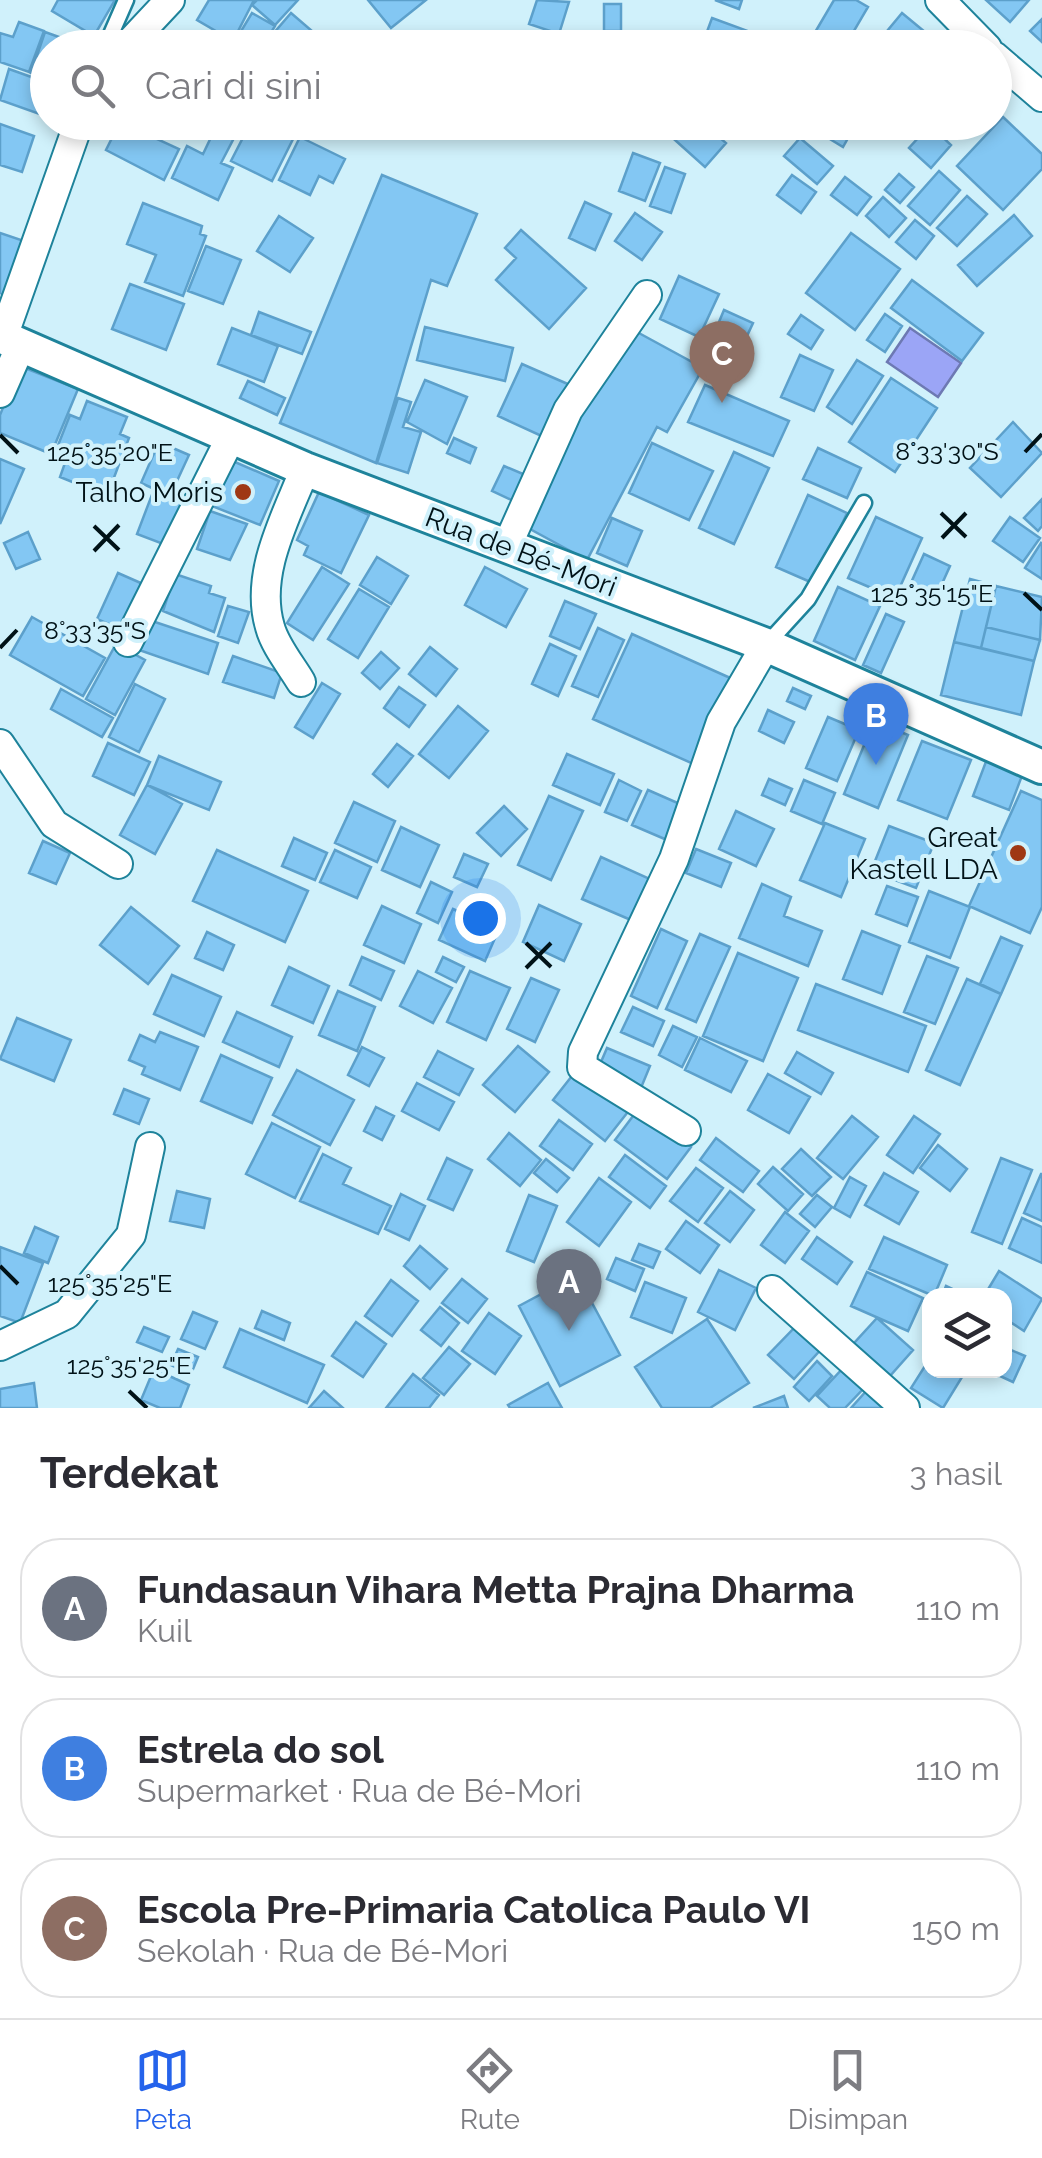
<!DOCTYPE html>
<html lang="id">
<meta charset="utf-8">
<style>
body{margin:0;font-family:Raleway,sans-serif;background:#f2f2f3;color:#2b2b33}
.controls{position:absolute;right:30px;bottom:30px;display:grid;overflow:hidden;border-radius:20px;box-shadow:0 5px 15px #0003}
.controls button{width:90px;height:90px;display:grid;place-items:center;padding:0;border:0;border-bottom:2px solid #e1e1e2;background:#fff;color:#2b2b33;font:50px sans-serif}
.you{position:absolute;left:480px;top:918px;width:35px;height:35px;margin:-25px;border:8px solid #fff;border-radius:50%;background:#1a73e8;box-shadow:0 0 0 15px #1a73e833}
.badge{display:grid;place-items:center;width:65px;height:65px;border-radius:50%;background:#2563eb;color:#fff;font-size:32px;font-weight:700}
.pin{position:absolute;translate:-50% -82px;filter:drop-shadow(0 2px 5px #0008)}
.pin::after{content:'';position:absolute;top:52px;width:35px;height:30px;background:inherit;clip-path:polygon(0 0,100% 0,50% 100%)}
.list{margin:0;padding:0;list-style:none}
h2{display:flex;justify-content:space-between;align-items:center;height:130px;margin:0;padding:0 40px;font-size:42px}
h2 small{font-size:32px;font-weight:400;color:#7c7c81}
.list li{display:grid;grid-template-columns:65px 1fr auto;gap:30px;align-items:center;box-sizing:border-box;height:140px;margin:0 20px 20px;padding:0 20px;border:2px solid #e1e1e2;border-radius:40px}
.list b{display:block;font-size:38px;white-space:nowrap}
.list p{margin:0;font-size:32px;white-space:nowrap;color:#7c7c81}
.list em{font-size:32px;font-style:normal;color:#7c7c81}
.icon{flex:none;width:55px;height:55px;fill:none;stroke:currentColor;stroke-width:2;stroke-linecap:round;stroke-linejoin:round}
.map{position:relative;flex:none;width:1042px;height:1408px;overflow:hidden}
.search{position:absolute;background:#fff;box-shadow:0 5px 15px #0003;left:30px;right:30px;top:30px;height:110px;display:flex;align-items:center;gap:25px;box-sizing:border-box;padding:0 35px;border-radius:55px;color:#7c7c81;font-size:38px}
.sheet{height:610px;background:#fff}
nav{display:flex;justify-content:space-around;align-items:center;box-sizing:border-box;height:140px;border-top:2px solid #e1e1e2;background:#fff;font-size:28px;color:#7c7c81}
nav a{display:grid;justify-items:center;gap:5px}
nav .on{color:#2563eb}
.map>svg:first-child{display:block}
.water{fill:#9ba5f6;stroke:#6d79b3;stroke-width:2.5}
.building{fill:#83c7f3;stroke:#5ca0cb;stroke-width:2.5}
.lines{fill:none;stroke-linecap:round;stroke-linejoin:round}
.service-casing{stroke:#1e839b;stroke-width:19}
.minor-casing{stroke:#1e839b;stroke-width:32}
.tertiary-casing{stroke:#1e839b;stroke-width:38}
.service{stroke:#fff;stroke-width:14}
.minor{stroke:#fff;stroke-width:28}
.tertiary{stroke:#fff;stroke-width:32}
.ticks{fill:none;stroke:#011217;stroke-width:4}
.poi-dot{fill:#9f3814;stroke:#d0f1fb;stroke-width:4}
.labels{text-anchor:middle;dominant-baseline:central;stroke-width:8;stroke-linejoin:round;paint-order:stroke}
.poi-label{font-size:28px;fill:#011217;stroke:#d0f1fb;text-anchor:end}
.street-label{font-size:28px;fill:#011217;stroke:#d0f1fb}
.ticks-label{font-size:25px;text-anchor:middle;fill:#011217;stroke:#d0f1fb;stroke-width:8;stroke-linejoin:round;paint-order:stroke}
</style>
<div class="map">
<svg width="1042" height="1408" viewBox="0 0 1042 1408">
<rect width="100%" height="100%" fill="#d0f1fb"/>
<path class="water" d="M910,328L961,363L938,397L887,362Z"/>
<path class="building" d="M58,0H115L94,36L52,11Z
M209,0H254L233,41L197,20Z
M257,0H298L275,25L252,5Z
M368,0H426L391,28Z
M537,0L569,2L559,34L529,24Z
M715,0H742L739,9Z
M834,0H856L868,7L844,48L814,34Z
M986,0H1029L1010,22Z
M604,4H621V31H604Z
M252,13L275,26L266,41L274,48H246L235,41Z
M291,13L319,37L309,48H288L273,34Z
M902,13L942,46L940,48H873Z
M712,18L794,48H728L705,37Z
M1042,19V42L1030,31Z
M19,22L44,31L29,72L0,62V33L13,37Z
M45,32L73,42L71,48H48V79L31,73Z
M178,34L203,48H170Z
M9,69L48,83V117L0,100Z
M1003,117L1042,154V169L1003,210L957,166Z
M120,122L179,149L164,180L106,150Z
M251,122H264L294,137L272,181L231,161Z
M672,122H702L726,143L705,167L665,131Z
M802,122H857L843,147Z
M945,122H975L962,137Z
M0,124L34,136L22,172L0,165Z
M930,125L951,145L931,168L909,148Z
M216,127L235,136L221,163L233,168L218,200L172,178L187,146L203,154Z
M300,137L345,159L333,183L319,176L310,195L279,180Z
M800,138L833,166L817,184L784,156Z
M633,153L660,163L645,201L619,191Z
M665,167L685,174L671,213L650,206Z
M939,171L960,190L930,225L908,206Z
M899,174L914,187L900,203L885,190Z
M382,175L477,214L447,286L431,280L376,463L280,423Z
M792,175L816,192L801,213L777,195Z
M845,177L871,197L857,215L831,195Z
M967,196L987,214L957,246L937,228Z
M883,197L906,218L889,237L866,216Z
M585,202L611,214L595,250L569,238Z
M143,203L202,226L200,234L206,236L183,296L145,282L156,255L127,244Z
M635,213L662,232L642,260L615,241Z
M1014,215L1032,236L977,286L958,265Z
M279,216L313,238L290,272L257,251Z
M915,220L934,236L916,259L896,242Z
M521,230L586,288L549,329L496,280L516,258L505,248Z
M0,233L24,241L5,295L0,293Z
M851,233L900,269L855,330L806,293Z
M206,246L241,260L223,304L188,291Z
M679,276L719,294L699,337L660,319Z
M912,280L983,333L962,361L891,308Z
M130,284L184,304L166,350L112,329Z
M724,310L753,323L739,353L711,341Z
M259,312L311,332L302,354L251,335Z
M885,314L902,326L885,352L867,340Z
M801,315L823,330L811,349L788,334Z
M626,326L703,368L667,432L657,427L587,560L519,523Z
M425,327L513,348L505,381L417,360Z
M232,328L278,346L264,382L218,364Z
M800,355L833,370L814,411L781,397Z
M857,360L883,376L852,424L827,407Z
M522,364L570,385L546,438L498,416Z
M20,366L78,389L51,454L0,433V415Z
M891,378L937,408L895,472L849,442Z
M425,380L467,397L447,444L407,422Z
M248,381L285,398L277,415L240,398Z
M705,385L789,421L773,456L688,422Z
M398,398L411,402L403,427L421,432L408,473L377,463Z
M87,401L127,417L120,434L129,438L107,496L60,477L65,463L53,458L70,415L80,419Z
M1013,422L1042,453L1001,497L970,468Z
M454,438L476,448L470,463L447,453Z
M159,442L189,455L170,496L141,483Z
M652,443L713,471L689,520L629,493Z
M818,448L861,468L847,498L803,479Z
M734,452L769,468L734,544L699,528Z
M0,459L24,469L0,524Z
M228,459L279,481L260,525L207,504Z
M504,466L530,477L518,503L492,491Z
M153,492L187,505L171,547L137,534Z
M319,492L369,515L341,573L304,555L308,546L297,540Z
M808,495L847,513L815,584L776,567Z
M1042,499V526L1038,531L1024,518Z
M210,511L247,524L230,560L197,549Z
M876,517L922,538L895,598L848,578Z
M1010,517L1040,538L1023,562L993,541Z
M612,518L642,531L627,566L597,553Z
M28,532L40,559L16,569L4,543Z
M1041,543L1042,544V579L1025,568Z
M924,554L950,566L936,597L910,585Z
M377,557L408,576L391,604L360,585Z
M322,567L349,584L313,640L287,623Z
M485,567L527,589L506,627L465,605Z
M118,573L143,584L122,630L97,619Z
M175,574L211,586L209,593L225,598L214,632L163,611Z
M970,579L996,586L981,648L954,642Z
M996,586L1042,597L1040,640L986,627Z
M838,587L880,606L855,660L814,641Z
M359,589L389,607L358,658L328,639Z
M565,601L596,614L580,649L550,636Z
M228,606L249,612L238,643L218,636Z
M886,614L904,622L881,673L863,665Z
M32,617L105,658L83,696L10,655Z
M149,620L218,643L208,674L139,650Z
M986,627L1040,640L1034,661L981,648Z
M598,628L624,640L598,697L572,686Z
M632,634L737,681L698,766L593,719Z
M954,642L1034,661L1021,715L941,695Z
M116,644L145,660L115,715L86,699Z
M550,644L576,656L558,696L532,684Z
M430,647L457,669L436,696L409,674Z
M381,652L399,668L380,689L362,673Z
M233,656L282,673L274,698L223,682Z
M322,683L340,694L313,738L295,727Z
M135,684L165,699L139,752L109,737Z
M399,687L425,705L409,727L384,708Z
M793,688L811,696L805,709L787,701Z
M61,689L113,718L102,737L51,709Z
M458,706L488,731L449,778L419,754Z
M768,710L794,722L784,743L759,731Z
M828,717L859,730L837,781L806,768Z
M874,721L908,735L878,808L844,794Z
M922,741L971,760L947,819L898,800Z
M108,743L150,762L134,795L93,776Z
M397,744L413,756L388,787L373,774Z
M990,751L1026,765L1009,810L973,796Z
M567,754L614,774L600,805L553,785Z
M159,756L221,782L209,810L147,785Z
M769,779L792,789L785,805L762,795Z
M619,780L641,791L627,821L605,812Z
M804,780L835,793L822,824L791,811Z
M147,785L182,804L155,854L120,835Z
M648,790L689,808L674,843L632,825Z
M1021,791L1042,800V907L1030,933L969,906Z
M549,796L583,811L551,880L518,865Z
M354,802L395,821L377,862L335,843Z
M504,806L527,829L501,856L477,833Z
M736,811L774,829L756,866L719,849Z
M825,823L865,839L841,897L800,880Z
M889,826L934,843L916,888L871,871Z
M401,827L439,845L420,887L382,870Z
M294,838L327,853L315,880L282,866Z
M43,841L70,853L56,884L29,873Z
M696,849L731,863L721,887L686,873Z
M217,850L308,891L285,942L193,901Z
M335,850L371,867L357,898L320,882Z
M464,854L488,864L477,887L454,877Z
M601,857L650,879L631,920L582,899Z
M431,882L452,892L438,923L417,913Z
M762,884L791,897L784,916L822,931L808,966L739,938Z
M887,886L918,897L907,926L876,914Z
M929,891L970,907L950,958L909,942Z
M539,905L581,924L564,961L523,942Z
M382,906L421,924L404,963L364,945Z
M131,907L179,946L148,984L100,945Z
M453,909L499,929L485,961L439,940Z
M661,929L687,941L657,1008L631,996Z
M862,931L900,946L882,994L843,979Z
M207,932L234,945L223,970L195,958Z
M700,934L730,947L696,1022L666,1009Z
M1001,937L1022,946L1001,994L980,984Z
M738,953L798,978L763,1061L703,1036Z
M927,956L958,968L935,1024L904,1012Z
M362,957L394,971L381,1000L350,985Z
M443,957L464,967L456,982L436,972Z
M289,967L329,986L313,1023L272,1005Z
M418,971L452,988L433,1023L400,1006Z
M470,971L510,988L486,1040L447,1022Z
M172,975L221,997L204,1036L154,1014Z
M531,978L559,990L535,1042L507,1029Z
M967,979L1001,994L960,1085L926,1070Z
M816,984L926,1026L908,1072L798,1030Z
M338,991L375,1007L357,1051L319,1035Z
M633,1007L664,1021L653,1046L621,1032Z
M237,1012L292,1037L279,1067L223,1042Z
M17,1018L71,1040L54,1081L0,1059Z
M673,1026L697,1037L682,1067L659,1055Z
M160,1032L198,1047L180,1090L142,1074L145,1067L129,1060L140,1035L155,1042Z
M700,1038L747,1061L731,1092L685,1070Z
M518,1046L549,1072L515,1112L483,1085Z
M362,1047L384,1058L369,1086L348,1075Z
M607,1048L650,1066L638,1095L595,1076Z
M438,1051L473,1069L459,1095L424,1077Z
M797,1052L833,1073L821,1094L785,1073Z
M221,1055L272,1078L252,1123L201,1101Z
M579,1067L631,1108L605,1141L553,1100Z
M297,1070L354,1100L330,1145L273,1115Z
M768,1074L810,1097L789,1133L748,1110Z
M417,1083L454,1102L439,1130L402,1111Z
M124,1089L149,1099L139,1124L114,1114Z
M376,1107L394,1116L382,1140L364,1131Z
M639,1108L691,1147L667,1179L615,1140Z
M852,1116L878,1137L843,1179L817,1158Z
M914,1116L940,1134L913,1173L887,1155Z
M559,1120L592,1144L573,1170L540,1146Z
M272,1123L320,1147L295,1198L246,1174Z
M509,1133L541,1160L520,1186L488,1159Z
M716,1138L759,1171L743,1192L700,1160Z
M938,1145L967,1169L950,1191L920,1168Z
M801,1149L831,1177L812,1196L782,1169Z
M323,1154L351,1168L343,1184L391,1206L378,1234L300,1201Z
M625,1155L666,1186L650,1208L609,1177Z
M447,1158L472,1170L453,1210L428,1199Z
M1001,1158L1032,1170L1002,1244L972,1232Z
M546,1159L569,1178L557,1192L534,1173Z
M773,1167L803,1194L788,1211L758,1184Z
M696,1168L723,1188L698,1222L670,1201Z
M884,1173L918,1192L899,1224L865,1205Z
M1041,1174H1042V1221L1024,1213Z
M850,1177L866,1186L850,1217L834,1208Z
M599,1178L631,1202L599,1246L567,1222Z
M177,1191L210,1199L204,1228L170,1221Z
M730,1191L754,1210L730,1242L705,1223Z
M401,1194L425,1206L409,1240L385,1229Z
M529,1195L557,1206L534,1262L507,1251Z
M817,1195L832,1207L815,1227L800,1214Z
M785,1212L809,1231L785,1263L761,1245Z
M1022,1218L1042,1227V1263L1009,1248Z
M686,1221L719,1245L700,1273L666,1249Z
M35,1227L58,1237L48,1263L24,1253Z
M817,1237L852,1262L837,1284L802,1259Z
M884,1237L947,1265L934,1296L869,1269Z
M639,1244L660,1252L653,1268L632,1260Z
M420,1246L447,1269L430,1289L404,1266Z
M0,1247L43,1263L20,1323L0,1316Z
M616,1258L644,1269L635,1291L607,1279Z
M719,1270L756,1288L735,1330L698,1312Z
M999,1271L1042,1299L1024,1331L1004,1318V1296H984Z
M867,1272L923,1298L908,1331L851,1306Z
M577,1275L620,1355L560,1386L519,1306Z
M462,1279L487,1299L468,1323L442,1303Z
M391,1280L418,1301L392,1336L365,1316Z
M645,1282L686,1298L672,1333L631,1317Z
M946,1286L967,1296H942Z
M440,1307L459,1323L441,1346L421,1330Z
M262,1311L290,1323L284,1340L255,1328Z
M193,1312L217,1322L205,1349L181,1339Z
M489,1313L521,1336L495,1374L462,1351Z
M877,1318L913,1350L882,1385L845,1353Z
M707,1319L749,1383L710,1408H662L635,1367Z
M356,1322L386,1344L363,1377L332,1356Z
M799,1323L824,1346L794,1379L768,1355Z
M144,1327L169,1337L162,1352L137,1342Z
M240,1329L324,1365L307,1403L224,1367Z
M449,1347L470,1364L444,1395L423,1378Z
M1004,1347L1025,1356L1013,1382L987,1370H1004Z
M178,1349L198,1357L191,1374L171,1365Z
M930,1358V1370H952L962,1377L943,1408L911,1388Z
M817,1361L832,1376L809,1401L794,1387Z
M844,1367L865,1387L845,1408H830L817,1396Z
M154,1369L189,1385L180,1408H160L141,1400Z
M413,1374L439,1395L429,1408H386Z
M34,1383L37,1408H0V1389Z
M548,1383L562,1408H510L508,1405Z
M868,1389L885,1404L881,1408H851Z
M324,1391L343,1408H309Z
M784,1396L788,1408H753Z"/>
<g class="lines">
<g class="service-casing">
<path id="service" d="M105,48L126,0
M766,645L808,599L864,503"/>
</g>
<g class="minor-casing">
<path id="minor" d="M940,0L987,48
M125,48L170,0
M994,56L1042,97
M3,337L79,122
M0,393L21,345
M507,546L568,410L647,295
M128,642L231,437
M301,682C291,665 275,646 270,627C254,574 286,517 305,469
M0,744L54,824L118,864
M686,1131L582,1067L583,1052L674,859L721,722L766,645
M772,1290L905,1408
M0,1346L67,1314L131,1235L150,1147"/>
</g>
<g class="tertiary-casing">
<path id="tertiary" d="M0,336L305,469L766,645L1042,767"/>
</g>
<use href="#service" class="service"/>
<use href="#minor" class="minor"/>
<use href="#tertiary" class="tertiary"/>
</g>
<path class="ticks" d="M0,435L18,453M1025,452L1042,434M941,513L966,537M94,526L119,550M942,538L966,513M94,551L119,525M1024,593L1042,610M0,648L17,630M526,943L551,967M526,968L551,943M0,1266L18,1284M129,1391L147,1408"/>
<g class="poi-dot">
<circle cx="243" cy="492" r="10"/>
<circle cx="1018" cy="853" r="10"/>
</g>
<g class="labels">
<g class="poi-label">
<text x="223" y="492">Talho Moris</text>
<text x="998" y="837">Great<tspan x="998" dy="32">Kastell LDA</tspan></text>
</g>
<g class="street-label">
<text transform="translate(521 552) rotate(21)">Rua de Bé-Mori</text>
</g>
</g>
<g class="ticks-label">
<text x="947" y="460">8°33'30"S</text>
<text x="110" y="461">125°35'20"E</text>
<text x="932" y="602">125°35'15"E</text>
<text x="95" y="639">8°33'35"S</text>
<text x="110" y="1292">125°35'25"E</text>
<text x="129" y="1374">125°35'25"E</text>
</g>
</svg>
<div class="controls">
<button><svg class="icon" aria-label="layers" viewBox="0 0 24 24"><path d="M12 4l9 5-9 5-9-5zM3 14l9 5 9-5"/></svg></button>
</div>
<div class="you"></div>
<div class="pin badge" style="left:569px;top:1331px;background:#6b7280">A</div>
<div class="pin badge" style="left:876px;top:765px;background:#3f7fe0">B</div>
<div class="pin badge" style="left:722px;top:403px;background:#8d6e63">C</div>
<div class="search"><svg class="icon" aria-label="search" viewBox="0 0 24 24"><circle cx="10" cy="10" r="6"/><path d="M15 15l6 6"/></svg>Cari di sini</div>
</div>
<section class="sheet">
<h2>Terdekat<small>3 hasil</small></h2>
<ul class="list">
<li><span class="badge" style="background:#6b7280">A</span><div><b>Fundasaun Vihara Metta Prajna Dharma</b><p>Kuil</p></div><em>110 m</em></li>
<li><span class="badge" style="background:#3f7fe0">B</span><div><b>Estrela do sol</b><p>Supermarket · Rua de Bé-Mori</p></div><em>110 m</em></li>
<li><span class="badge" style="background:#8d6e63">C</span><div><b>Escola Pre-Primaria Catolica Paulo VI</b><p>Sekolah · Rua de Bé-Mori</p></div><em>150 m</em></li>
</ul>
</section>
<nav>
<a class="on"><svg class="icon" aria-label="map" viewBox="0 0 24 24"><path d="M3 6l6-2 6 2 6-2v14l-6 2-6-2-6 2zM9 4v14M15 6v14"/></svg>Peta</a>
<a><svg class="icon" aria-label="directions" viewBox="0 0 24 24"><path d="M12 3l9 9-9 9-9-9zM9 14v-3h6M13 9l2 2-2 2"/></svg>Rute</a>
<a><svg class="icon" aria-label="saved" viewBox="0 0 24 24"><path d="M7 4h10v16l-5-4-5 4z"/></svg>Disimpan</a>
</nav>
